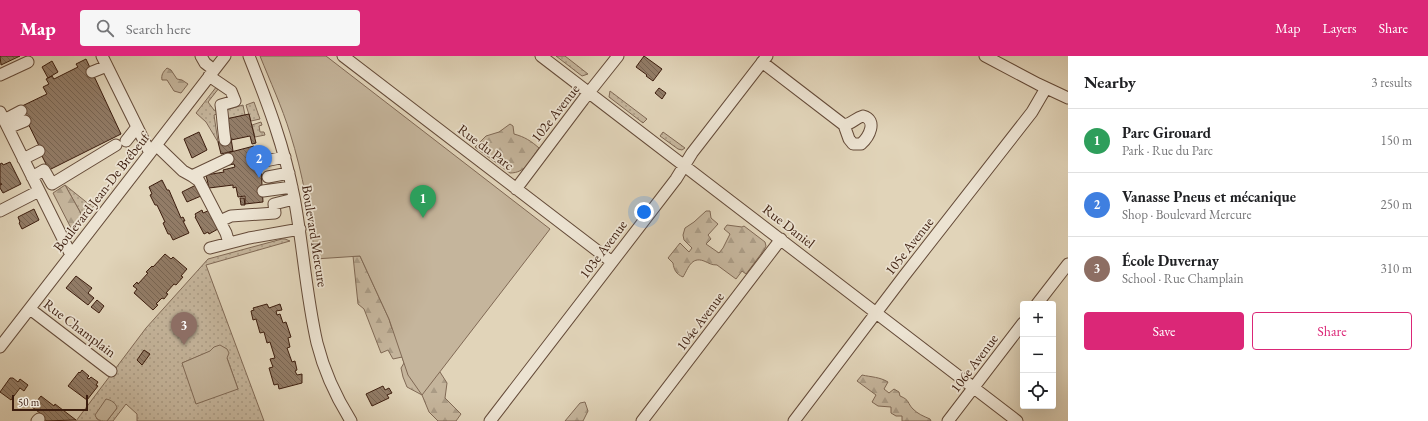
<!DOCTYPE html>
<meta charset="utf-8">
<style>
body{margin:0;font-family:"EB Garamond",serif;background:#f6f6f6;color:#202124}
.controls{position:absolute;right:12px;bottom:12px;display:grid;overflow:hidden;border-radius:4px;box-shadow:0 4px 16px #0002}
.controls button{width:36px;height:36px;display:grid;place-items:center;padding:0;border:0;border-bottom:1px solid #e0e0e0;background:#fff;color:#202124;font:20px sans-serif}
.scale{position:absolute;left:12px;bottom:10px;width:76px;box-sizing:border-box;padding-left:4px;border:2px solid #3c1d0e;border-top:0;font-size:11px;line-height:14px;white-space:nowrap;color:#3c1d0e;-webkit-text-stroke:3px #ece3d2;paint-order:stroke}
.you{position:absolute;left:644px;top:156px;width:14px;height:14px;margin:-10px;border:3px solid #fff;border-radius:50%;background:#1a73e8;box-shadow:0 0 0 6px #1a73e833}
.badge{display:grid;place-items:center;width:26px;height:26px;border-radius:50%;background:#db2777;color:#fff;font-size:13px;font-weight:700}
.pin{position:absolute;translate:-50% -33px;filter:drop-shadow(0 1px 2px #0008)}
.pin::after{content:'';position:absolute;top:21px;width:14px;height:12px;background:inherit;clip-path:polygon(0 0,100% 0,50% 100%)}
.list{margin:0;padding:0;list-style:none}
h2{display:flex;justify-content:space-between;align-items:center;height:52px;margin:0;padding:0 16px;font-size:17px}
h2 small{font-size:13px;font-weight:400;color:#757577}
.list li{display:grid;grid-template-columns:26px 1fr auto;gap:12px;align-items:center;box-sizing:border-box;height:64px;padding:0 16px;border-top:1px solid #e0e0e0}
.list b{display:block;font-size:15px;white-space:nowrap}
.list p{margin:0;font-size:13px;white-space:nowrap;color:#757577}
.list em{font-size:13px;font-style:normal;color:#757577}
.actions{display:flex;gap:8px;padding:12px 16px}
.actions a{flex:1;padding:9px 0;border:1px solid #db2777;border-radius:4px;text-align:center;font-size:14px;color:#db2777}
.actions .main{background:#db2777;color:#fff}
.icon{flex:none;width:22px;height:22px;fill:none;stroke:currentColor;stroke-width:2;stroke-linecap:round;stroke-linejoin:round}
.map{position:relative;flex:none;width:1068px;height:365px;overflow:hidden}
header{display:flex;align-items:center;gap:24px;box-sizing:border-box;height:56px;padding:0 20px;background:#db2777;color:#fff}
header strong{font-size:19px}
nav{display:flex;gap:22px;margin-inline-start:auto;font-size:14px}
.search{width:280px;height:36px;background:#f6f6f6;display:flex;align-items:center;gap:10px;box-sizing:border-box;padding:0 14px;border-radius:4px;color:#757577;font-size:15px}
main{display:flex}
aside{flex:1;background:#fff}
.map>svg:first-child{display:block}
.grass{fill:url(#grass-dots);stroke:#806955;fill-rule:evenodd}
.forest{fill:url(#forest-firs);stroke:#806955}
.park{fill:#c5b59c;stroke:#806955}
.building{fill:url(#building-back-hatch);stroke:#3c1d0e}
.lines{fill:none;stroke-linecap:round;stroke-linejoin:round}
.minor-casing{stroke:#654b39;stroke-width:13}
.minor{stroke:#ece3d2;stroke-width:11}
.labels{text-anchor:middle;dominant-baseline:central;stroke-width:3.5;stroke-linejoin:round;paint-order:stroke}
.street-label{font-size:14px;fill:#3c1d0e;stroke:#ece3d2}
</style>
<header>
<strong>Map</strong>
<div class="search"><svg class="icon" aria-label="search" viewBox="0 0 24 24"><circle cx="10" cy="10" r="6"/><path d="M15 15l6 6"/></svg>Search here</div>
<nav><a>Map</a><a>Layers</a><a>Share</a></nav>
</header>
<main>
<div class="map">
<svg width="1068" height="365" viewBox="0 0 1068 365">
<defs>
<pattern id="grass-dots" width="8" height="8" patternUnits="userSpaceOnUse"><rect width="8" height="8" fill="#c5b59c"/><path d="M2 2h.1M6 6h.1" fill="none" stroke="#aa9b85" stroke-width="1.8" stroke-linecap="round"/></pattern>
<pattern id="forest-firs" width="22" height="20" patternUnits="userSpaceOnUse"><rect width="22" height="20" fill="#c5b59c"/><path d="M5 1l3.5 6h-7zM16 11l3.5 6h-7z" fill="#aa9b85"/></pattern>
<pattern id="building-back-hatch" width="6" height="6" patternUnits="userSpaceOnUse"><rect width="6" height="6" fill="#927c67"/><path d="M-1 5l2 2M0 0l6 6M5-1l2 2" fill="none" stroke="#786553"/></pattern>
</defs>
<rect width="100%" height="100%" fill="#e1d4b9"/>
<filter id="stains"><feTurbulence type="fractalNoise" baseFrequency=".005" numOctaves="4"/><feColorMatrix values="0 0 0 0 .2 0 0 0 0 .09 0 0 0 0 .02 0 0 0 .5 -.17"/></filter>
<radialGradient id="worn" r=".72"><stop offset=".6" stop-color="#630" stop-opacity="0"/><stop offset="1" stop-color="#630" stop-opacity=".3"/></radialGradient>
<path class="grass" d="M556,0H565L588,18L582,20Z
M217,30L219,32L208,46L214,54L220,57L214,59L218,86L206,66L196,57Z
M610,35L647,63L643,67L609,41Z
M254,46L260,63L251,65L246,49Z
M243,49L245,59L228,63L226,54Z
M261,66L262,69L259,70L260,76H264L265,79L255,81L252,69Z
M663,76L685,92L682,94L678,93L660,80Z
M65,129L90,149L100,137L102,139L84,163Z
M282,183H285L290,185L206,209L264,365H137V358L126,348L113,365H107L117,352L96,362L100,365H76L146,272L208,203ZM211,295L227,302L238,333L182,307Z"/>
<path class="forest" d="M167,12L171,14L177,23L182,24L188,28L181,37L174,35L167,24H162C161,19 163,16 167,12Z
M510,68L513,70L514,78C525,81 531,85 539,92C530,104 526,117 510,117L475,91L486,80L499,76Z
M65,129L84,163L73,176L53,137Z
M706,155H710L711,162L718,168L708,179L711,183L706,188L719,197L723,192L730,178L724,173L727,169L742,171L744,170L765,186L766,190L764,194L746,218L742,215L736,223L717,209C711,209 709,207 704,205C691,200 688,213 683,221C676,218 674,214 673,207L668,202L680,187L689,196L692,192L684,184L683,179L685,172L694,166Z
M353,200H360L389,263L392,273L440,316L447,327L445,342L461,358L456,365H438L429,356L422,339L407,331L403,321L401,312L404,307L402,301L393,303L388,294L381,297L364,253L358,248Z
M862,319C871,321 880,321 888,326L884,333L889,337L894,333L899,336L900,340C910,344 907,347 913,353C918,358 923,360 930,363L931,365H902V360H896L891,357V351L878,350L872,346L876,339L857,325Z
M585,346L588,355L583,365H565L580,347Z"/>
<path class="park" d="M260,0H326L550,173L422,339L408,319L389,263L360,200L315,203C310,160 303,118 290,77C282,51 270,25 260,0Z
M220,289L227,293L229,297L227,302L238,333L196,348L182,307L210,295L214,291Z
M106,343C111,344 116,347 117,352L107,365C102,365 97,365 95,359Z"/>
<path class="building" d="M0,0H20L1,9Z
M644,0L662,13L653,25L646,20L647,19L636,11Z
M86,3L121,78L49,114L41,98H43L20,51L47,38L43,31L49,28L46,23L52,20L54,23L78,11L76,8Z
M52,5L58,16L48,22L42,11Z
M659,32L666,37L662,43L655,37Z
M249,58L256,87L252,88L250,80L231,84L226,63Z
M199,76L207,94L192,102L184,83Z
M231,82L233,95L221,98L218,86Z
M254,90L257,99H258L261,112L263,146L245,148V140L238,141L236,131L233,132V129L209,132L206,119L224,116L223,114L235,111L234,108L229,109L227,97Z
M10,106L21,128L3,137L0,132V129L2,128H0V108L2,107L3,109Z
M162,124L167,134H169L181,162L183,161L185,165H183L189,177L173,184L170,178H168L163,167L165,166L157,149H155L150,139L152,138L149,131Z
M196,129L201,140L187,146L182,136Z
M240,142H244L245,149H241Z
M34,153L39,164L22,173L19,167L20,166L18,161Z
M202,154L203,157L210,154L218,173L209,178L208,176L204,178L195,161L196,160L195,158Z
M165,198L171,203L173,201L187,213L181,220L183,221L176,229L174,228L166,237L168,238L164,243L162,242L156,248L158,249L153,254L134,237L137,233L133,230L137,226L138,228L148,217L146,216L152,210L153,211Z
M76,220L92,232L88,237L94,242L88,249L66,232Z
M97,244L104,250L99,257L91,251Z
M267,248L269,252L280,248L282,254L276,255L277,259L280,258L283,267L286,266L291,281L288,282L290,291L287,292L292,306L295,305L297,314L295,315L297,319L302,318V327L279,333L278,328L274,329L269,312L273,311L270,303L275,302L270,286L267,287L264,276L260,277L256,263L253,264L251,255L254,254L253,252Z
M144,294L150,298L142,309L137,304Z
M82,314L89,320L87,322L89,323L91,321L98,326L96,329L98,330L87,344L68,330L79,316L80,317Z
M10,322H13L18,326L20,323L28,329L24,335L20,332L11,344L0,336Z
M383,330L385,334L389,332L392,337L387,339L389,342L372,350L366,338Z
M41,340L54,350L55,348L76,364L42,365L45,361L32,351Z"/>
<g class="lines">
<g class="minor-casing">
<path id="minor" d="M102,0L150,97
M201,0L205,7L214,14
M249,0C268,48 284,90 294,141C303,189 306,239 317,287C324,315 336,341 351,365
M343,0L612,206
M541,0L1017,365
M985,0L1038,28L1068,42
M762,6L844,69L849,83L853,88H861C869,81 878,64 863,60C855,62 852,68 844,69
M92,16L107,10
M0,19L28,6
M209,20L231,35L235,45L221,49C223,61 223,72 225,84
M0,56L71,199
M4,64L21,55
M8,72L25,65
M126,85L137,71
M156,89L183,115L192,120L199,125L226,177L229,187
M23,103L39,95
M260,106L285,101
M192,120L228,103
M32,121L44,114L52,128L116,89
M268,121L289,117
M516,133L583,44L618,0
M263,135L292,131
M0,155L39,135
M220,165L231,160L275,157L274,148L294,143
M210,192L249,182L300,173
M1037,248L1068,208
M30,253L111,315
M0,291L225,0
M37,365L39,363
M490,365L676,123L692,97L767,0
M642,365L781,183
M794,365L904,220L1032,56L1046,32
M948,365L1023,267"/>
</g>
<use href="#minor" class="minor"/>
</g>
<g class="labels">
<g class="street-label">
<text transform="translate(555 57) rotate(-52)">102e Avenue</text>
<text transform="translate(486 91) rotate(37)">Rue du Parc</text>
<text transform="translate(101 136) rotate(-52)">Boulevard Jean-De Brébeuf</text>
<text transform="translate(789 170) rotate(38)">Rue Daniel</text>
<text transform="translate(315 180) rotate(81)">Boulevard Mercure</text>
<text transform="translate(909 190) rotate(-52)">105e Avenue</text>
<text transform="translate(603 193) rotate(-53)">103e Avenue</text>
<text transform="translate(700 265) rotate(-53)">104e Avenue</text>
<text transform="translate(80 272) rotate(37)">Rue Champlain</text>
<text transform="translate(974 307) rotate(-53)">106e Avenue</text>
</g>
</g>
<rect width="100%" height="100%" filter="url(#stains)"/>
<rect width="100%" height="100%" fill="url(#worn)"/>
</svg>
<div class="controls">
<button>+</button>
<button>−</button>
<button><svg class="icon" aria-label="locate" viewBox="0 0 24 24"><circle cx="12" cy="12" r="6"/><path d="M12 2v4M12 18v4M2 12h4M18 12h4"/></svg></button>
</div>
<div class="scale">50 m</div>
<div class="you"></div>
<div class="pin badge" style="left:423px;top:162px;background:#2e9e5b">1</div>
<div class="pin badge" style="left:259px;top:122px;background:#3f7fe0">2</div>
<div class="pin badge" style="left:184px;top:289px;background:#8d6e63">3</div>
</div>
<aside>
<h2>Nearby<small>3 results</small></h2>
<ul class="list">
<li><span class="badge" style="background:#2e9e5b">1</span><div><b>Parc Girouard</b><p>Park · Rue du Parc</p></div><em>150 m</em></li>
<li><span class="badge" style="background:#3f7fe0">2</span><div><b>Vanasse Pneus et mécanique</b><p>Shop · Boulevard Mercure</p></div><em>250 m</em></li>
<li><span class="badge" style="background:#8d6e63">3</span><div><b>École Duvernay</b><p>School · Rue Champlain</p></div><em>310 m</em></li>
</ul>
<div class="actions"><a class="main">Save</a><a>Share</a></div>
</aside>
</main>
